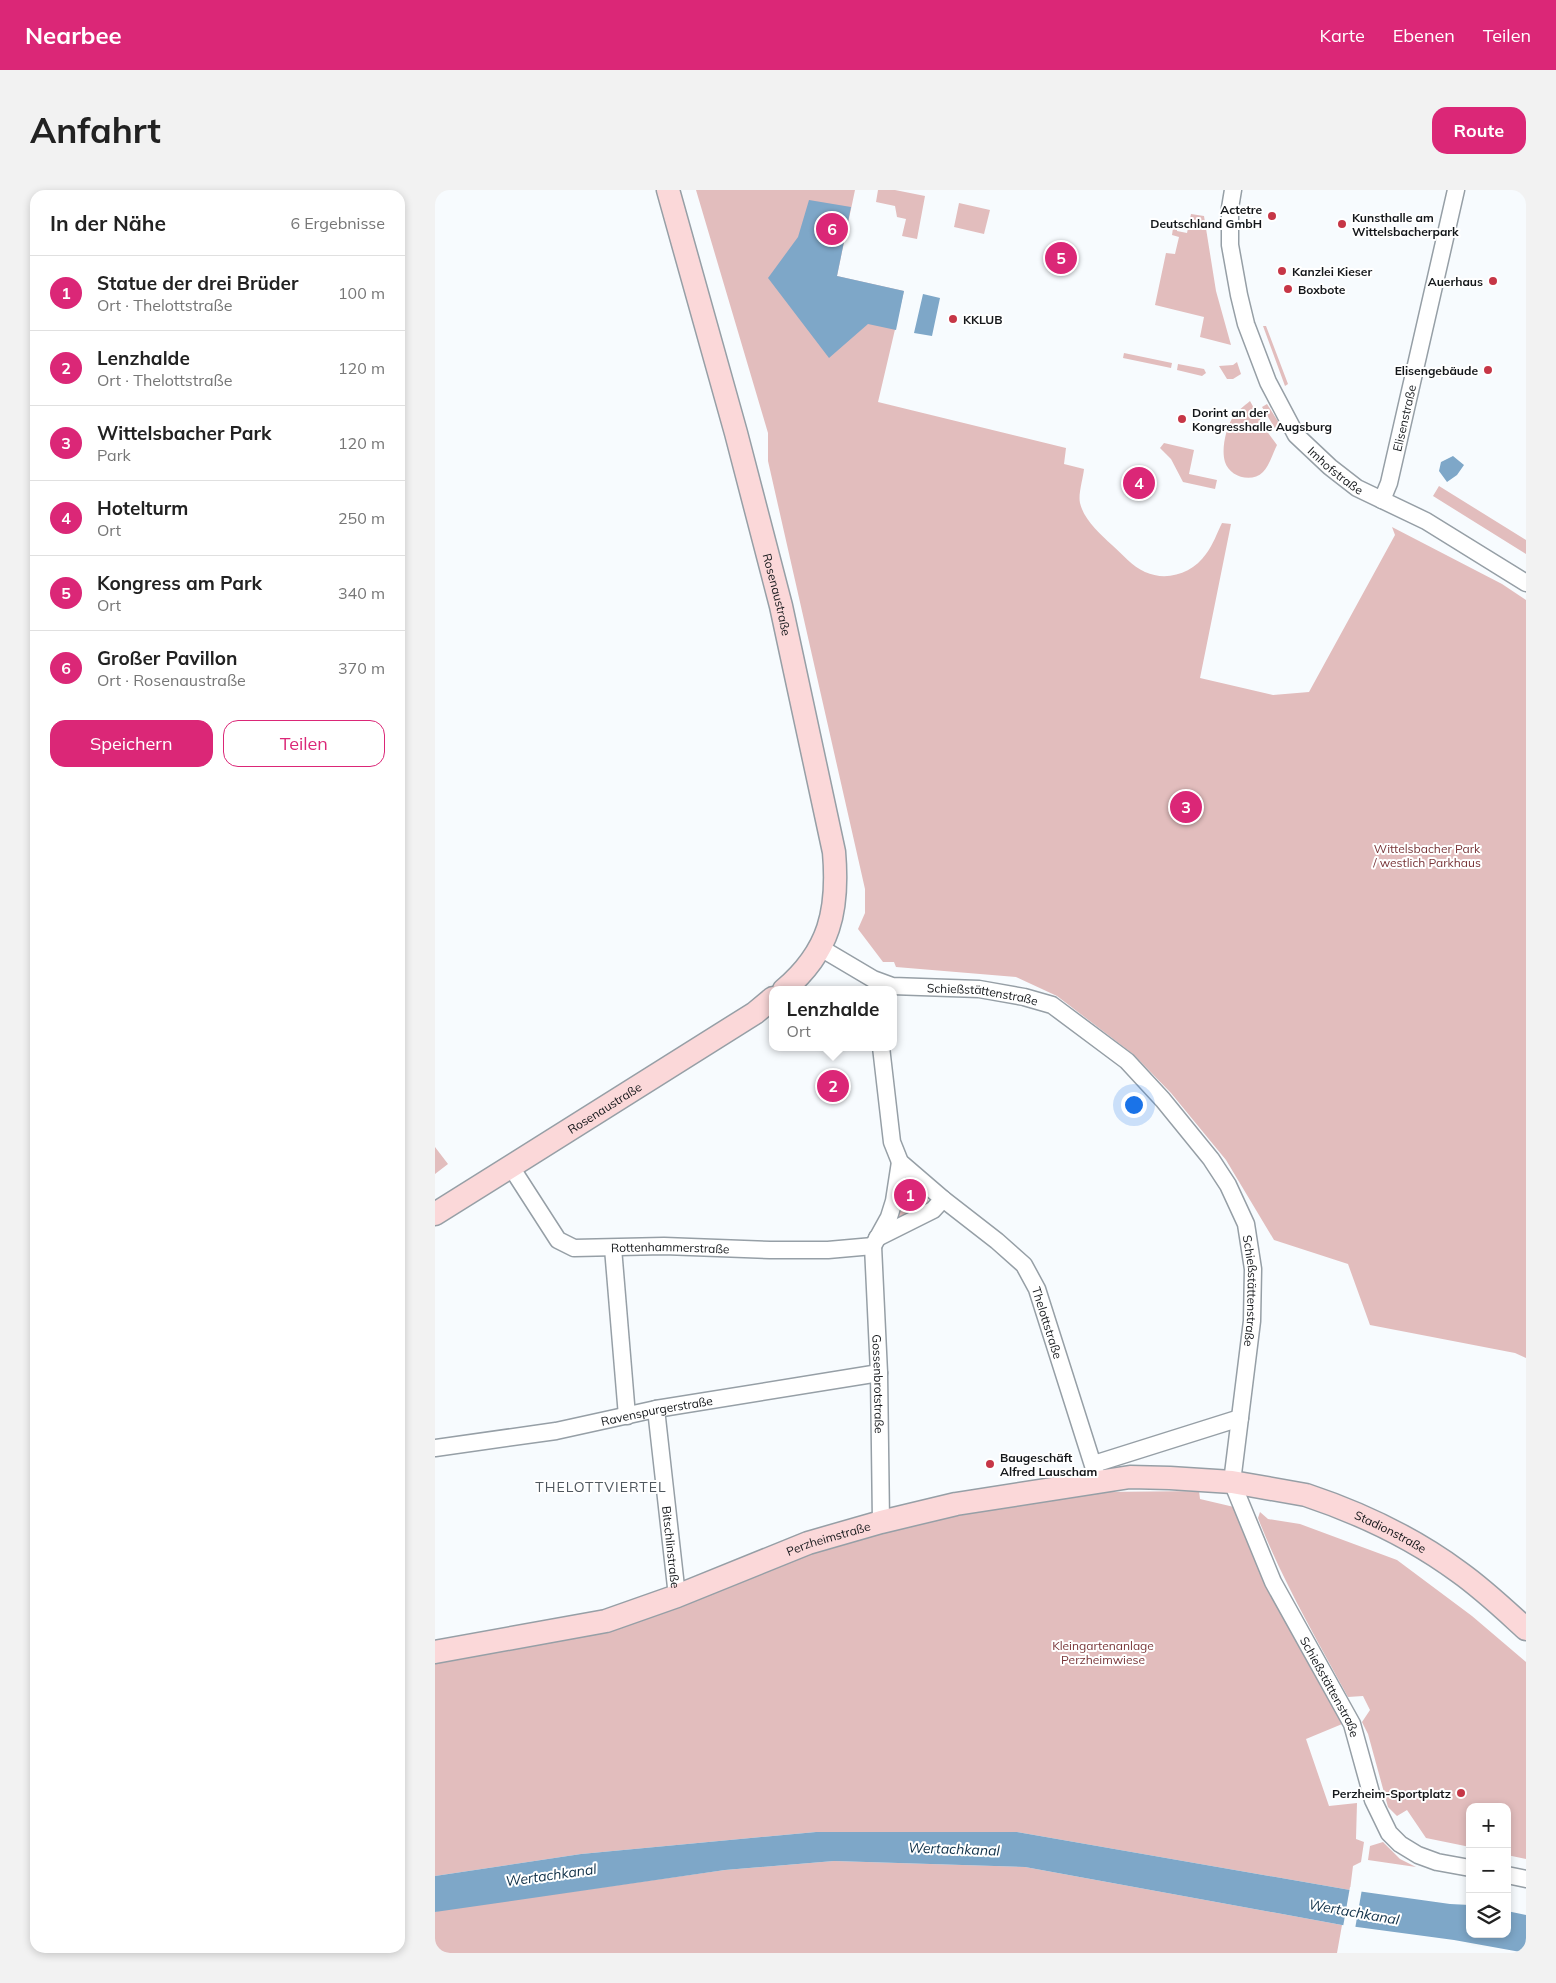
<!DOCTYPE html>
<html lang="de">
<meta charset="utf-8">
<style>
body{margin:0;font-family:Mulish,sans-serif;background:#f2f2f2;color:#222}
.controls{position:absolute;right:15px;bottom:15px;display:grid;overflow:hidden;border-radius:10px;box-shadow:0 2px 8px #0003}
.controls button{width:45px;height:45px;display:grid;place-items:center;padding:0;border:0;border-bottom:1px solid #e0e0e0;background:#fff;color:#222;font:25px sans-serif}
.you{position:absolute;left:698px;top:914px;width:18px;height:18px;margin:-12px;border:4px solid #fff;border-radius:50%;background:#1a73e8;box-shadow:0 0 0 8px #1a73e833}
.badge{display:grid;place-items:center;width:32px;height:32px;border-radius:50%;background:#db2777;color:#fff;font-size:16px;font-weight:700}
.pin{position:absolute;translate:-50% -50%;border:2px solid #fff;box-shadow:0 1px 5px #0006}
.popup{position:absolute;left:334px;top:796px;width:128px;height:65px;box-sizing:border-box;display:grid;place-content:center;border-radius:10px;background:#fff;filter:drop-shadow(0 1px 4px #0005);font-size:16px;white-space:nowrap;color:#767676}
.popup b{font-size:19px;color:#222}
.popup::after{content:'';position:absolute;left:50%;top:100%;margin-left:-10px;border:10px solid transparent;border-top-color:#fff}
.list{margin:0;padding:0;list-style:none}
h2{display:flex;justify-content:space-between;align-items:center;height:65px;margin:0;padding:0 20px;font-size:21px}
h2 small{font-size:16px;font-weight:400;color:#767676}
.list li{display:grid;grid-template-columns:32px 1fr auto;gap:15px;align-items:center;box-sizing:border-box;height:75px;padding:0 20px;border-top:1px solid #e0e0e0}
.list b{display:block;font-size:19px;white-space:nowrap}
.list p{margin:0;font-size:16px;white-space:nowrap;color:#767676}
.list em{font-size:16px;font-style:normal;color:#767676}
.actions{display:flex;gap:10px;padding:15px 20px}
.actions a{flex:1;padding:11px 0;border:1px solid #db2777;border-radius:15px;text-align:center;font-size:18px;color:#db2777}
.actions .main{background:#db2777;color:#fff}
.icon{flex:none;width:28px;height:28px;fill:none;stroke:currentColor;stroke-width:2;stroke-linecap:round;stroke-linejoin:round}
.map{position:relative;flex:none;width:1091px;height:1763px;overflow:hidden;border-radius:15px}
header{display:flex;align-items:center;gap:30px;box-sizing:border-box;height:70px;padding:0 25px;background:#db2777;color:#fff}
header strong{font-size:24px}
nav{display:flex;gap:28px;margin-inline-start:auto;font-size:18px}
.intro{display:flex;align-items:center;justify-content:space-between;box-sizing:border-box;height:120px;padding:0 30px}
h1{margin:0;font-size:35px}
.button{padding:12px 22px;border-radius:15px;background:#db2777;color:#fff;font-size:18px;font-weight:700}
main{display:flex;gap:30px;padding:0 30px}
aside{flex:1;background:#fff;border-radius:15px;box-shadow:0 2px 8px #0003}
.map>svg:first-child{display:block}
.green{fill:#e2bdbd}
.water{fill:#7ea7c8}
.pier{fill:#f7fbfe}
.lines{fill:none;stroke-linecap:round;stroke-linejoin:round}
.street-casing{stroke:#969fa6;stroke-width:19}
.secondary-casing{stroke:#969fa6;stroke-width:25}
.street{stroke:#fff;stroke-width:16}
.secondary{stroke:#fbd8d9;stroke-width:22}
.poi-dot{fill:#c63646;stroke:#fff;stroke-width:2}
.labels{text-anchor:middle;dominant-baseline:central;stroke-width:4;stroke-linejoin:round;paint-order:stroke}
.poi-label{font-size:12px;font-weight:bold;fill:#14171a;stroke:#fff;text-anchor:start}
.street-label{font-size:12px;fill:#14171a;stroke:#fff}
.park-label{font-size:12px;fill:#783437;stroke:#fff}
.neighbourhood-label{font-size:14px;letter-spacing:1px;fill:#4e565d;stroke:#fff}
.water-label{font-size:14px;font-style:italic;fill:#0e2f47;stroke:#fff}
</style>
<header>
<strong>Nearbee</strong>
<nav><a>Karte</a><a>Ebenen</a><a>Teilen</a></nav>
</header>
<div class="intro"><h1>Anfahrt</h1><a class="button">Route</a></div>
<main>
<aside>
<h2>In der Nähe<small>6 Ergebnisse</small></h2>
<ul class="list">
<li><span class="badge">1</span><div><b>Statue der drei Brüder</b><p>Ort · Thelottstraße</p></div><em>100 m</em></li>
<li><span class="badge">2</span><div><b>Lenzhalde</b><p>Ort · Thelottstraße</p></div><em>120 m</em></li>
<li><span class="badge">3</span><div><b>Wittelsbacher Park</b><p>Park</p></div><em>120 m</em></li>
<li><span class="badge">4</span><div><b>Hotelturm</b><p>Ort</p></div><em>250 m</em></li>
<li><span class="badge">5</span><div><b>Kongress am Park</b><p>Ort</p></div><em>340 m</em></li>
<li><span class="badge">6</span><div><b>Großer Pavillon</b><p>Ort · Rosenaustraße</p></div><em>370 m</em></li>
</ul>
<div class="actions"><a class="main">Speichern</a><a>Teilen</a></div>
</aside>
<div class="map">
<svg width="1091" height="1763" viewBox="0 0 1091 1763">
<rect width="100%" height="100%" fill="#f7fbfe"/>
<path class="green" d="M261,0H420L402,86L469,101L443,212L631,258L629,274L649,279C648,289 643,304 645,313C649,330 665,344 677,355C688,365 697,376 710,382C732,392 758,383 771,364C778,355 782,343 787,333L796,334L765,488L838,505L874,502L960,345L957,337L1067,394L1091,410V1168L1080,1163L935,1135L913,1074L839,1050L791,970L736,903L698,864L622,806L581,787L461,777L459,772H448L423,739L430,723V699L333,271V243Z
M443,0H460L490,6L482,49L467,46L471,29L462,27L460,16L441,12Z
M524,13L555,20L549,44L519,37Z
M756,24L769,26L781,101L796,155L765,147L769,127L720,115L731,63L740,64L744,47L737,45L738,38L742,39V41L752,43Z
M828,136H831L853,194L850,196Z
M689,163L737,173L736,178L688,168Z
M802,172L806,184L798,189H792L784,176L798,175Z
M743,174L769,179L771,183L767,186L742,180Z
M815,211L831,240L842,255C838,263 834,276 828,282C816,294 794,286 790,272C786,259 791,238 798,227C802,221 809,216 815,211Z
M832,214L846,236L841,240L827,217Z
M729,253L759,260L754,284L782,290L780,299L748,292L736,269L725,258Z
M1004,296L1091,350V364L998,306Z
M0,957L13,974L0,984Z
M470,991L476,992L493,1008L492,1015L465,1029L462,1024Z
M764,1301L765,1309L799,1317L912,1532L871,1549L894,1616L922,1613L921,1649L929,1652L926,1672L918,1676L915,1700L582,1642H381L146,1664L0,1686V1472L341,1374L443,1340L522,1323L666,1302Z
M825,1322L833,1329L865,1334L962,1370L1037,1426L1091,1472V1669L1072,1665V1617H1035V1657L991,1648L972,1620L962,1626L953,1617L933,1544L927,1532L935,1520L928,1506L913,1507C881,1448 847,1390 823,1328Z
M948,1652L965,1669L981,1677L933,1670L935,1656Z
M399,1671L590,1677L907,1735L902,1763H0V1722L6,1720L290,1680Z"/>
<path class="water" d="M374,10L416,17L402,86L469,101L461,140L433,134L394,168L333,88L363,47Z
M488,104L505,108L497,146L479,143Z
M1018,266L1029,275L1022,285L1012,292L1004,281L1006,272Z
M381,1642H582L915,1700L1015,1714L1035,1715V1744H1072V1721L1091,1725V1763L1019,1750L907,1735L590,1677L399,1671L290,1680L0,1722V1686L146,1664Z"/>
<path class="pier" d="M915,1697L927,1699L920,1739L908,1737Z"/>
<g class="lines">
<g class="street-casing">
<g id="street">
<path id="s1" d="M798,0L795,18V55L804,105L811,134L833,192L861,245L895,277L922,298L991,331L1091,393"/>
<path id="s2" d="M947,310L954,293L1021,0"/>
<path id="s3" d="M384,757L438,789L457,796L544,799L589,807L617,815L692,871L728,910L776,969L793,995L811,1034L818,1079L817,1131L797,1292L838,1392L917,1534L938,1610L954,1643L965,1654L983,1665L1002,1672L1035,1678"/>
<path id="s4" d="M446,857L457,952L465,972L508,1009L562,1051L589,1075L602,1099L663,1291"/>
<path id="s5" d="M76,977L123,1050L139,1058L229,1056L335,1060H393L438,1056"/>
<path d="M442,1048L498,1020L508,1009"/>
<path id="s6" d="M438,1056L444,1183L446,1332"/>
<path d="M438,1056L454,1027L459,1011L465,972"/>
<path d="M178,1058L192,1226"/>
<path id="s7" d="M221,1219L242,1406"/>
<path id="s8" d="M0,1258L121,1241L221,1219L444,1183"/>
<path d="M659,1274L805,1228"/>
<path d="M1072,1685L1091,1689"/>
</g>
</g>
<g class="secondary-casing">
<g id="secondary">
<path id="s9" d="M233,0L301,243L346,416L399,662C404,720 395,761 349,800"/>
<path id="s10" d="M0,1024L320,823L338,808"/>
<path id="s11" d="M0,1462L171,1431L242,1406L373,1353L446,1332L521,1314L695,1287L735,1288L797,1292L871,1305C925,1323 978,1348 1024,1382C1048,1399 1069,1419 1091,1439"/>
</g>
</g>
<use href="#street" class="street"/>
<use href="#secondary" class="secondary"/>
</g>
<g class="poi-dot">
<circle cx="837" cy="26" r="5"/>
<circle cx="907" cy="34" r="5"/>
<circle cx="847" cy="81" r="5"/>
<circle cx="1058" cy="91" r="5"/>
<circle cx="853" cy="99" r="5"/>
<circle cx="518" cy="129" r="5"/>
<circle cx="1053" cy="180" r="5"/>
<circle cx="747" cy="229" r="5"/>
<circle cx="555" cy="1274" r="5"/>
<circle cx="1026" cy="1603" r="5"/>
</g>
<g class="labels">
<g class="poi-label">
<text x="827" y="19" text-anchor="end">Actetre<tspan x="827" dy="14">Deutschland GmbH</tspan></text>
<text x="917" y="27">Kunsthalle am<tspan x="917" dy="14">Wittelsbacherpark</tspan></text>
<text x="857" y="81">Kanzlei Kieser</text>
<text x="1048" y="91" text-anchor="end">Auerhaus</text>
<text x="863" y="99">Boxbote</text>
<text x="528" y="129">KKLUB</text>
<text x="1043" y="180" text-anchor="end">Elisengebäude</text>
<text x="757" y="222">Dorint an der<tspan x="757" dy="14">Kongresshalle Augsburg</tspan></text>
<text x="565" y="1267">Baugeschäft<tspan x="565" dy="14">Alfred Lauscham</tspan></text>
<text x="1016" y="1603" text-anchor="end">Perzheim-Sportplatz</text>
</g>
<g class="street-label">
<text stroke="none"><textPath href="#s2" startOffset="85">Elisenstraße</textPath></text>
<text stroke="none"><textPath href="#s1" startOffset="311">Imhofstraße</textPath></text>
<text stroke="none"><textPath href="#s9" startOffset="419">Rosenaustraße</textPath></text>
<text stroke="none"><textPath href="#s3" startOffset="174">Schießstättenstraße</textPath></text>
<text stroke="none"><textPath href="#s10" startOffset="200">Rosenaustraße</textPath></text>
<text stroke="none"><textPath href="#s5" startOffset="201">Rottenhammerstraße</textPath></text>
<text stroke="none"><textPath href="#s3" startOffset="609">Schießstättenstraße</textPath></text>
<text stroke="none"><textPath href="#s4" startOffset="341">Thelottstraße</textPath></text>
<text stroke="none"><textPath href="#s6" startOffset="138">Gossenbrotstraße</textPath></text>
<text stroke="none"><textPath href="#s8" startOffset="225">Ravenspurgerstraße</textPath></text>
<text stroke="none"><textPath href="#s11" startOffset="989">Stadionstraße</textPath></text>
<text stroke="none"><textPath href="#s11" startOffset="411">Perzheimstraße</textPath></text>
<text stroke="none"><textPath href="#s7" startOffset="139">Bitschlinstraße</textPath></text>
<text stroke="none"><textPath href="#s3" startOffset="1029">Schießstättenstraße</textPath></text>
</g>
<g class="park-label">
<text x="992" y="658">Wittelsbacher Park<tspan x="992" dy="14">/ westlich Parkhaus</tspan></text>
<text x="668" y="1455">Kleingartenanlage<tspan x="668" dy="14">Perzheimwiese</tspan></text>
</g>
<g class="neighbourhood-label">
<text x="166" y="1297">THELOTTVIERTEL</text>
</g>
<g class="water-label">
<text transform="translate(519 1659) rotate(2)">Wertachkanal</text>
<text transform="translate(116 1685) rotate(-8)">Wertachkanal</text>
<text transform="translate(919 1722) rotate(10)">Wertachkanal</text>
</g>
</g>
</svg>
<div class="controls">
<button>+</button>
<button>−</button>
<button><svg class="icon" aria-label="layers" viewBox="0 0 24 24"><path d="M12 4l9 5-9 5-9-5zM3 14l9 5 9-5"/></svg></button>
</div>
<div class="you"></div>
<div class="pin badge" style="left:475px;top:1005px">1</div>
<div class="pin badge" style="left:398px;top:896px">2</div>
<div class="popup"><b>Lenzhalde</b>Ort</div>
<div class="pin badge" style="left:751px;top:617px">3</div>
<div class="pin badge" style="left:704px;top:293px">4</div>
<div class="pin badge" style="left:626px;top:68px">5</div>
<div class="pin badge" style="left:397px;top:39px">6</div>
</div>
</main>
